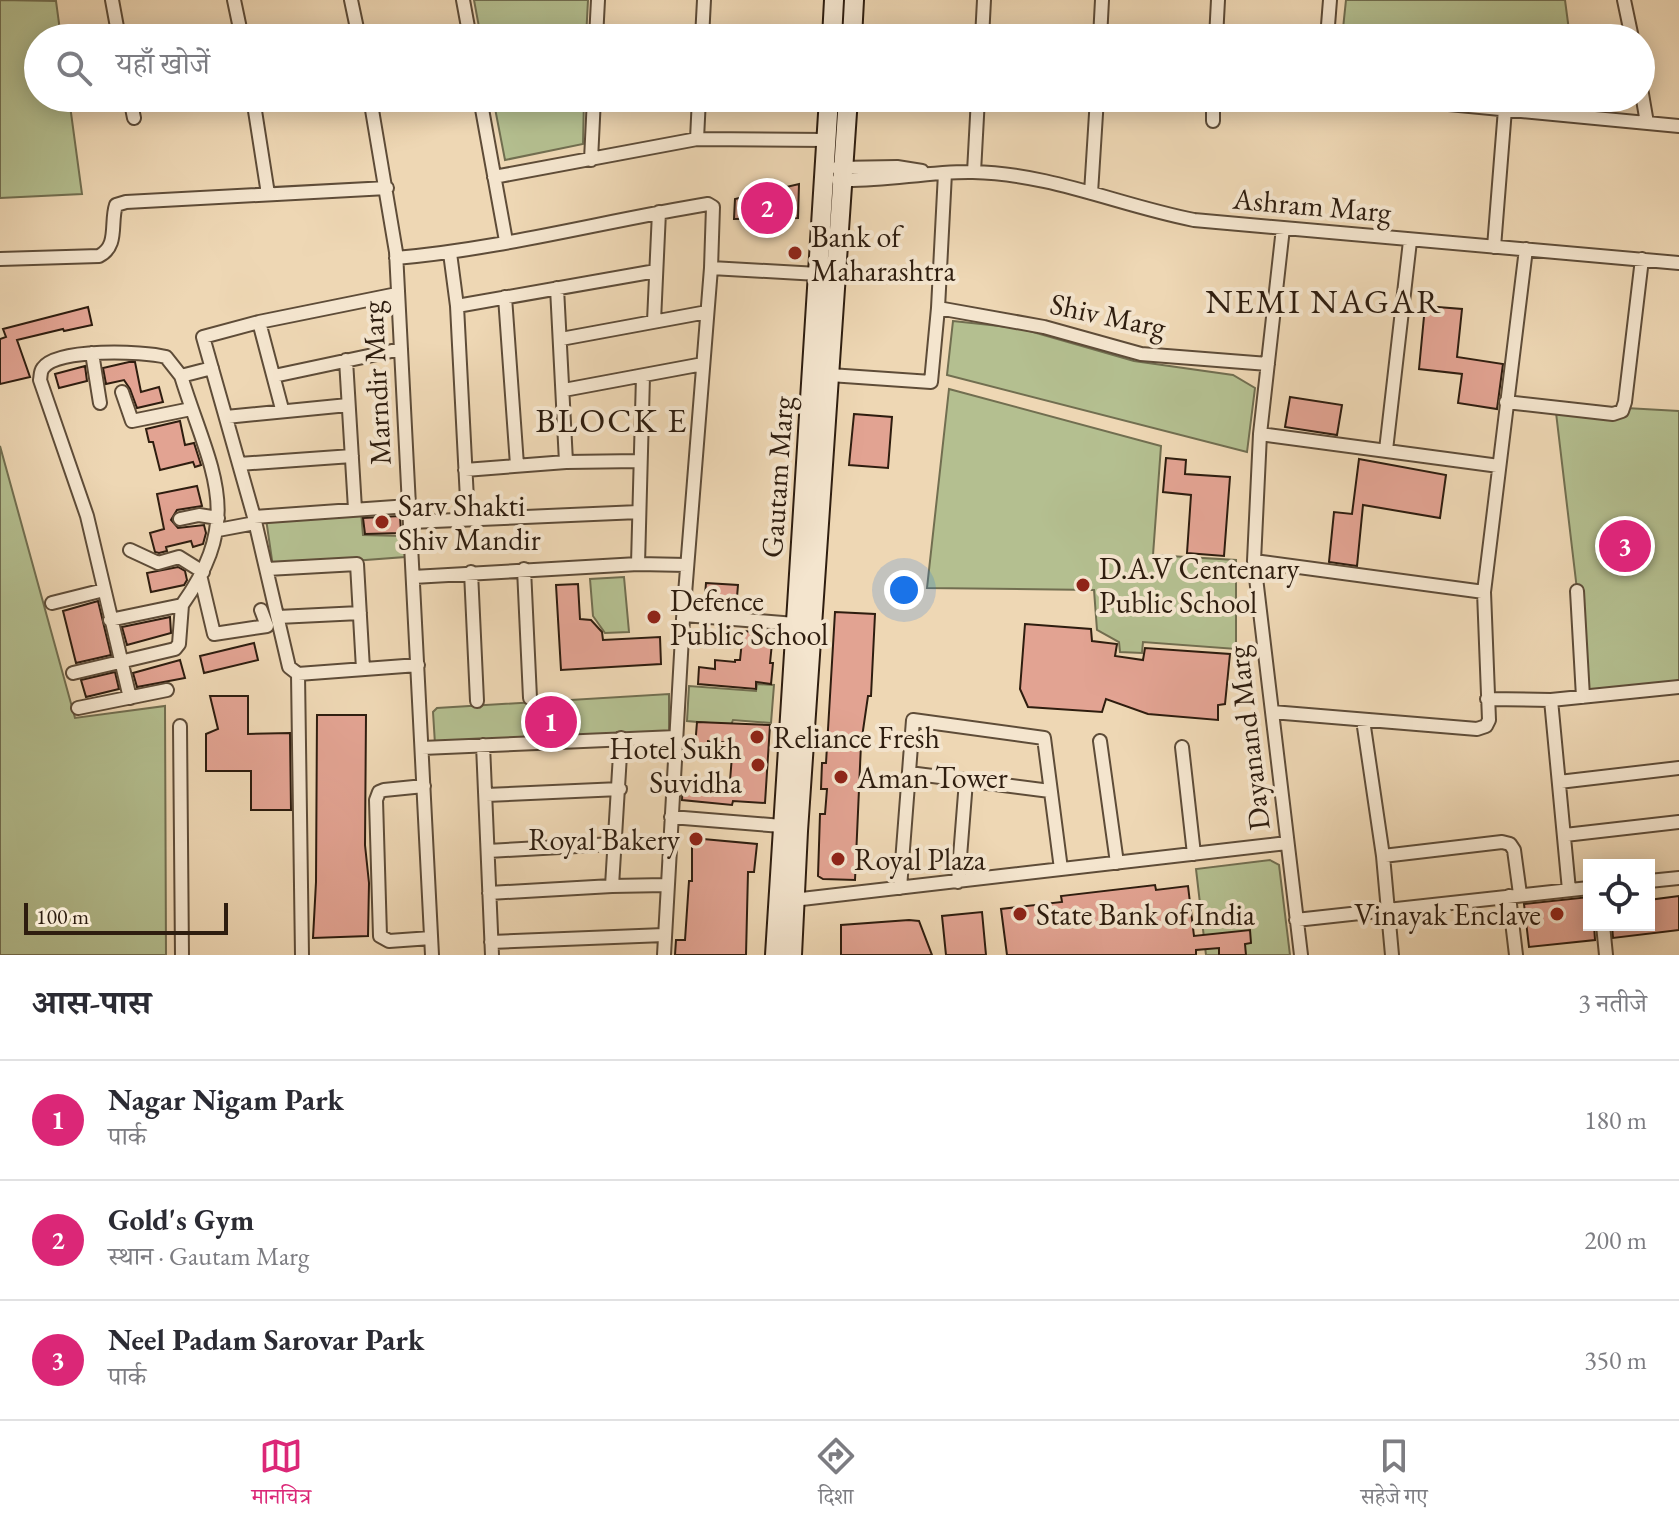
<!DOCTYPE html>
<html lang="hi">
<meta charset="utf-8">
<style>
body{margin:0;font-family:"EB Garamond","Noto Serif Devanagari",serif;background:#f2f2f3;color:#2b2b33}
.controls{position:absolute;right:24px;bottom:24px;display:grid;overflow:hidden;border-radius:0px;box-shadow:0 4px 20px #0003}
.controls button{width:72px;height:72px;display:grid;place-items:center;padding:0;border:0;border-bottom:2px solid #e1e1e2;background:#fff;color:#2b2b33;font:40px sans-serif}
.scale{position:absolute;left:24px;bottom:20px;width:204px;box-sizing:border-box;padding-left:8px;border:4px solid #2e1d0f;border-top:0;font-size:22px;line-height:28px;white-space:nowrap;color:#2e1d0f;-webkit-text-stroke:6px #f4e5ce;paint-order:stroke}
.you{position:absolute;left:904px;top:590px;width:28px;height:28px;margin:-20px;border:6px solid #fff;border-radius:50%;background:#1a73e8;box-shadow:0 0 0 12px #1a73e833}
.badge{display:grid;place-items:center;width:52px;height:52px;border-radius:50%;background:#db2777;color:#fff;font-size:26px;font-weight:700}
.pin{position:absolute;translate:-50% -50%;border:4px solid #fff;box-shadow:0 2px 8px #0006}
.list{margin:0;padding:0;list-style:none}
h2{display:flex;justify-content:space-between;align-items:center;height:104px;margin:0;padding:0 32px;font-size:34px}
h2 small{font-size:26px;font-weight:400;color:#7c7c81}
.list li{display:grid;grid-template-columns:52px 1fr auto;gap:24px;align-items:center;box-sizing:border-box;height:120px;padding:0 32px;border-top:2px solid #e1e1e2}
.list b{display:block;font-size:30px;white-space:nowrap}
.list p{margin:0;font-size:26px;white-space:nowrap;color:#7c7c81}
.list em{font-size:26px;font-style:normal;color:#7c7c81}
.icon{flex:none;width:44px;height:44px;fill:none;stroke:currentColor;stroke-width:2;stroke-linecap:round;stroke-linejoin:round}
.map{position:relative;flex:none;width:1679px;height:955px;overflow:hidden}
.search{position:absolute;background:#fff;box-shadow:0 4px 20px #0003;left:24px;right:24px;top:24px;height:88px;display:flex;align-items:center;gap:20px;box-sizing:border-box;padding:0 28px;border-radius:44px;color:#7c7c81;font-size:30px}
.sheet{height:464px;background:#fff}
nav{display:flex;justify-content:space-around;align-items:center;box-sizing:border-box;height:112px;border-top:2px solid #e1e1e2;background:#fff;font-size:22px;color:#7c7c81}
nav a{display:grid;justify-items:center;gap:4px}
nav .on{color:#db2777}
.map>svg:first-child{display:block}
.green{fill:#b4bf90;stroke:#716e50;stroke-width:2}
.building{fill:#e2a392;stroke:#2e1d0f;stroke-width:2}
.lines{fill:none;stroke-linecap:round;stroke-linejoin:round}
.street-casing{stroke:#5e4c38;stroke-width:16}
.secondary-casing{stroke:#2e1d0f;stroke-width:22}
.street{stroke:#f4e5ce;stroke-width:12}
.secondary{stroke:#f4e5ce;stroke-width:18}
.poi-dot{fill:#8f2418;stroke:#f4e5ce;stroke-width:3}
.labels{text-anchor:middle;dominant-baseline:central;stroke-width:8;stroke-linejoin:round;paint-order:stroke}
.street-label{font-size:30px;fill:#2e1d0f;stroke:#f4e5ce}
.poi-label{font-size:30px;fill:#2e1d0f;stroke:#f4e5ce;text-anchor:start}
.quarter-label{font-size:34px;letter-spacing:2px;fill:#2e1d0f;stroke:#f4e5ce}
</style>
<div class="map">
<svg width="1679" height="955" viewBox="0 0 1679 955">
<rect width="100%" height="100%" fill="#eed7b4"/>
<filter id="stains"><feTurbulence type="fractalNoise" baseFrequency=".0025" numOctaves="4"/><feColorMatrix values="0 0 0 0 .2 0 0 0 0 .09 0 0 0 0 .02 0 0 0 .5 -.17"/></filter>
<radialGradient id="worn" r=".72"><stop offset=".6" stop-color="#630" stop-opacity="0"/><stop offset="1" stop-color="#630" stop-opacity=".3"/></radialGradient>
<path class="green" d="M0,0L56,1L61,38H38V98H69L82,194L0,198Z
M474,0H588L586,38H481Z
M1346,0H1565L1570,38H1342Z
M493,98H584L583,144L505,160Z
M953,321L1019,328L1134,361L1233,375L1255,388L1247,452L947,375Z
M949,389L1161,446L1153,555L1236,560V649L1143,642L1142,653L1120,652L1119,642L1097,630L1094,590L927,588Z
M1555,404L1679,411V681L1589,691Z
M0,446L75,718L165,706L166,955H0Z
M361,511L363,535L404,536L405,557L273,567L266,519Z
M624,577L629,632L605,633L593,616L590,579Z
M757,684L774,685L771,723L733,720L731,725L687,721L689,686L756,691Z
M669,694V731L435,744L433,712L437,708Z
M1270,860L1279,865L1290,955H1206L1196,869Z"/>
<path class="building" d="M799,184L798,218L734,219L735,199Z
M1425,306L1462,309L1457,357L1503,364L1497,409L1458,403L1462,374L1419,369Z
M88,307L92,325L64,331L63,329L17,340L30,377L0,384V339L6,337L3,329Z
M129,362H135L141,392L159,387L163,402L137,408L130,389L124,380L106,384L103,368Z
M85,366L87,381L59,388L55,374Z
M1290,397L1342,405L1337,435L1285,427Z
M854,414L892,417L888,468L849,465Z
M180,421L185,445L194,443L201,465L195,467L193,462L160,470L153,442H149L146,429Z
M1166,458L1186,460L1185,474L1230,477L1224,556L1187,553L1191,495L1163,492Z
M1359,459L1446,475L1440,518L1363,505L1357,566L1329,562L1334,512L1352,514Z
M197,486L202,506L177,510L171,520L178,528L204,525L206,533L203,544L193,547L191,541L166,547L167,551L159,553L155,552L150,533L164,529L157,494Z
M400,516L401,533L365,534L363,518Z
M178,567L185,571L187,580L184,585L151,592L147,573Z
M706,583L738,585L736,609L704,608Z
M578,584L580,619L591,620L602,632L603,640L660,637L661,664L561,670L556,585Z
M98,601L111,655L76,663L63,611Z
M835,612L875,614L871,696H868L861,744L855,880L823,879L818,876L820,814H825L827,789H821L822,763H826Z
M170,617L171,633L127,645L122,627Z
M1025,624L1091,629L1092,641L1117,644L1115,656L1143,660L1145,648L1230,654L1225,704L1218,705V720L1148,714L1106,699L1102,712L1028,707L1020,689Z
M743,631L766,633L769,637L772,643L770,663H773L771,684L756,682V689L698,684L699,667L715,669V660L735,662V660H740Z
M254,643L258,660L204,673L200,656Z
M180,660L185,678L137,687L133,673Z
M115,672L119,689L86,697L81,680Z
M210,696H248V734L290,733L291,810H251V771H206V734L218,729Z
M317,715H366L365,845L369,883L368,936L313,938L316,882Z
M697,722L770,725L765,803L733,801L732,805L682,800L683,778L730,781L733,743L708,741V749L695,747Z
M692,838L757,844L754,872H748L746,955H675L676,940H685L689,881H692Z
M1155,885L1156,890L1188,886L1194,936L1250,930L1251,943L1245,944L1246,955H1219V948L1196,950V955H1007L1001,909L1062,902L1061,896Z
M1679,896V930L1613,938L1612,925H1649V900Z
M1589,897V925H1594L1595,940L1529,947L1524,904Z
M982,912L986,955H946L942,916Z
M909,920L919,921L932,955H841V925Z"/>
<g class="lines">
<g class="street-casing">
<path id="street" d="M112,0L119,38
M234,0L242,38
M351,0L359,38
M463,0L470,38
M1624,0L1632,38
M596,38L598,0
M702,38L704,0
M982,38L984,0
M1100,38L1102,0
M1216,38L1218,0
M1327,38L1330,0
M1641,88L1647,123
M130,98L134,118
M253,98L268,194
M370,98L396,252L432,955
M480,98L506,241
M1386,98L1679,126
M1213,121V98
M697,139L699,98
M591,160L594,98
M837,168L897,167L922,171
M974,172L978,98
M494,177L697,139L827,140
M838,180C883,182 928,171 973,172C1052,174 1118,205 1194,220L1679,263
M1091,193L1097,98
M1283,228L1260,434L1254,561L1301,955
M1494,247L1505,109
M450,253L457,306L468,519
M396,258C501,249 604,221 708,204L713,207L711,268L683,619L664,955
M0,259L99,256C119,246 110,223 116,205L126,202L387,188
M711,268L818,274
M557,288L566,462
M505,297L517,465
M457,306L656,271
M938,308L1044,327L1141,354L1268,364
M654,321L659,212
M259,322L282,409
M561,339L707,312
M92,353L100,403
M346,360L355,509
M830,375L931,382L938,308L945,173
M274,376L401,349
M564,390L703,364
M122,392L132,421L191,409
M1506,402L1613,414L1622,411L1625,402L1642,259
M226,417L348,405
M1260,434L1499,466
M1386,450L1410,241
M239,464L352,456
M465,470L566,462L640,461
M254,517L409,506
M180,519L199,515L218,518
M410,522L639,512
M218,530L255,523
M130,550L158,563L179,557L203,572
M1254,561L1484,592
M638,564L643,376
M267,569L357,564L363,669
M524,569L530,698
M471,572L477,701
M413,577L638,564L687,565
M201,579L214,634L267,626L261,610
M1577,591L1583,697
M52,603L104,590
M684,615L795,624
M278,617L360,613
M110,620L182,605C246,515 210,470 181,376L212,368
M73,673L175,649L179,644L182,605
M298,674L418,665
M130,698L87,516L40,380C41,375 40,372 43,368C57,348 143,351 166,357L181,376
M1487,699L1551,700L1679,687
M1551,700L1569,890
M78,708L167,690
M1272,712L1477,729L1486,726L1489,720L1484,592L1526,249
M1363,720L1383,856L1392,955
M180,726L182,955
M1100,741L1117,863
M483,745L492,955
M1182,747L1194,854
M422,748L676,737
M909,773L1050,791
M1559,782L1679,768
M424,786L384,790L379,792L376,800L380,936L389,941L431,938
M486,795L620,789
M671,817L782,826
M1565,835L1679,822
M488,851L613,844
M1383,856L1502,842L1510,844L1514,850L1520,894
M1649,881L1679,878
M958,882L966,781
M612,886L621,738
M900,888L913,720L1044,738L1061,869
M489,893L612,886L666,885
M1509,896L1516,955
M793,900L1287,843
M1296,920L1589,888
M1603,925L1606,955
M491,942L664,935
M302,955L298,674L289,667L254,517L203,337L259,322L397,294"/>
</g>
<g class="secondary-casing">
<path id="secondary" d="M832,38L834,0
M852,38L854,0
M775,955L829,98
M792,955L798,831L848,98"/>
</g>
<use href="#street" class="street"/>
<use href="#secondary" class="secondary"/>
</g>
<g class="poi-dot">
<circle cx="795" cy="253" r="8"/>
<circle cx="382" cy="522" r="8"/>
<circle cx="1083" cy="585" r="8"/>
<circle cx="654" cy="617" r="8"/>
<circle cx="757" cy="737" r="8"/>
<circle cx="758" cy="765" r="8"/>
<circle cx="841" cy="777" r="8"/>
<circle cx="696" cy="839" r="8"/>
<circle cx="838" cy="859" r="8"/>
<circle cx="1020" cy="914" r="8"/>
<circle cx="1557" cy="914" r="8"/>
</g>
<g class="labels">
<g class="street-label">
<text transform="translate(1312 205) rotate(5)">Ashram Marg</text>
<text transform="translate(1108 315) rotate(12)">Shiv Marg</text>
<text transform="translate(376 383) rotate(-93)">Marndir Marg</text>
<text transform="translate(777 477) rotate(-86)">Gautam Marg</text>
<text transform="translate(1248 738) rotate(-97)">Dayanand Marg</text>
</g>
<g class="poi-label">
<text x="811" y="236">Bank of<tspan x="811" dy="34">Maharashtra</tspan></text>
<text x="398" y="505">Sarv Shakti<tspan x="398" dy="34">Shiv Mandir</tspan></text>
<text x="1099" y="568">D.A.V Centenary<tspan x="1099" dy="34">Public School</tspan></text>
<text x="670" y="600">Defence<tspan x="670" dy="34">Public School</tspan></text>
<text x="773" y="737">Reliance Fresh</text>
<text x="742" y="748" text-anchor="end">Hotel Sukh<tspan x="742" dy="34">Suvidha</tspan></text>
<text x="857" y="777">Aman Tower</text>
<text x="680" y="839" text-anchor="end">Royal Bakery</text>
<text x="854" y="859">Royal Plaza</text>
<text x="1036" y="914">State Bank of India</text>
<text x="1541" y="914" text-anchor="end">Vinayak Enclave</text>
</g>
<g class="quarter-label">
<text x="1324" y="301">NEMI NAGAR</text>
<text x="612" y="420">BLOCK E</text>
</g>
</g>
<rect width="100%" height="100%" filter="url(#stains)"/>
<rect width="100%" height="100%" fill="url(#worn)"/>
</svg>
<div class="controls">
<button><svg class="icon" aria-label="locate" viewBox="0 0 24 24"><circle cx="12" cy="12" r="6"/><path d="M12 2v4M12 18v4M2 12h4M18 12h4"/></svg></button>
</div>
<div class="scale">100 m</div>
<div class="you"></div>
<div class="pin badge" style="left:551px;top:722px">1</div>
<div class="pin badge" style="left:767px;top:208px">2</div>
<div class="pin badge" style="left:1625px;top:546px">3</div>
<div class="search"><svg class="icon" aria-label="search" viewBox="0 0 24 24"><circle cx="10" cy="10" r="6"/><path d="M15 15l6 6"/></svg>यहाँ खोजें</div>
</div>
<section class="sheet">
<h2>आस-पास<small>3 नतीजे</small></h2>
<ul class="list">
<li><span class="badge">1</span><div><b>Nagar Nigam Park</b><p>पार्क</p></div><em>180 m</em></li>
<li><span class="badge">2</span><div><b>Gold's Gym</b><p>स्थान · Gautam Marg</p></div><em>200 m</em></li>
<li><span class="badge">3</span><div><b>Neel Padam Sarovar Park</b><p>पार्क</p></div><em>350 m</em></li>
</ul>
</section>
<nav>
<a class="on"><svg class="icon" aria-label="map" viewBox="0 0 24 24"><path d="M3 6l6-2 6 2 6-2v14l-6 2-6-2-6 2zM9 4v14M15 6v14"/></svg>मानचित्र</a>
<a><svg class="icon" aria-label="directions" viewBox="0 0 24 24"><path d="M12 3l9 9-9 9-9-9zM9 14v-3h6M13 9l2 2-2 2"/></svg>दिशा</a>
<a><svg class="icon" aria-label="saved" viewBox="0 0 24 24"><path d="M7 4h10v16l-5-4-5 4z"/></svg>सहेजे गए</a>
</nav>
